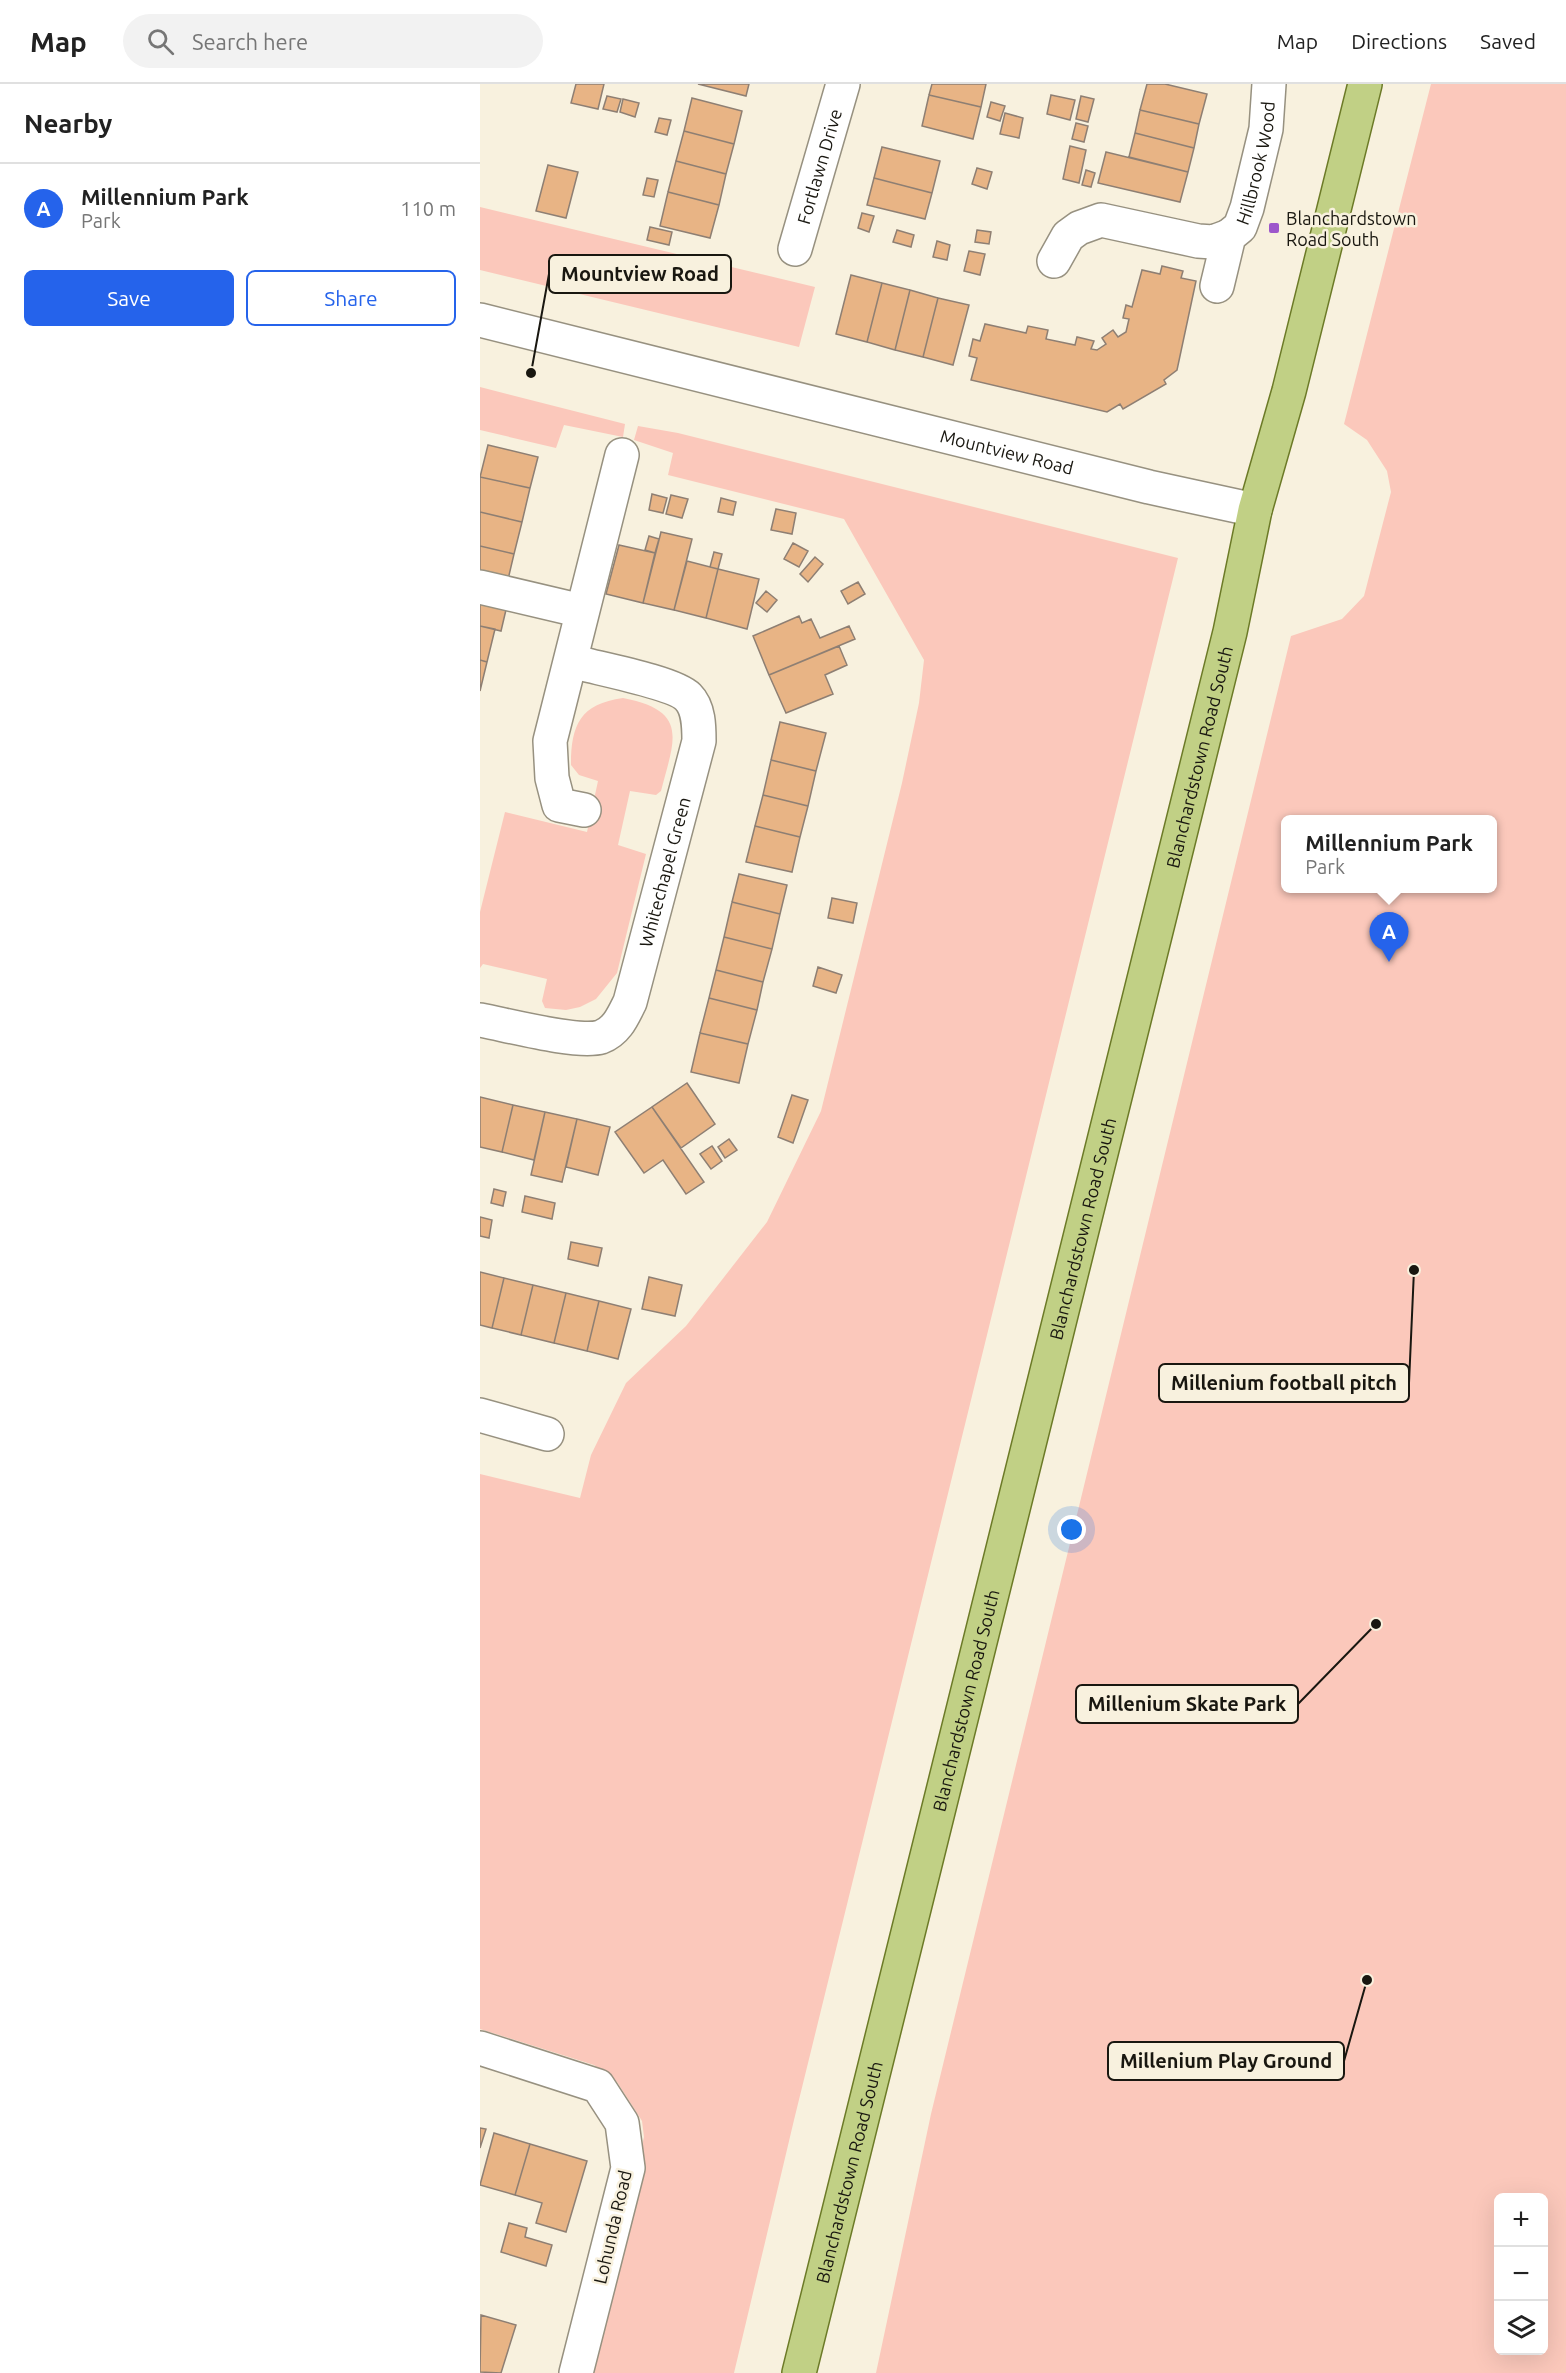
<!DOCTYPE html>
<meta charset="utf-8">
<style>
body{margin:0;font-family:Ubuntu,sans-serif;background:#f2f2f2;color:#222}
.controls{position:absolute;right:18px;bottom:18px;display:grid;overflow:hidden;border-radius:9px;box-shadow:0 6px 24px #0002}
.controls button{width:54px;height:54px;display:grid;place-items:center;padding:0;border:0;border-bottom:2px solid #e0e0e0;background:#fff;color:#222;font:30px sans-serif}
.you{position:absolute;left:592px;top:1446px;width:21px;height:21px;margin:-15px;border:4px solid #fff;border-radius:50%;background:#1a73e8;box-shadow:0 0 0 9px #1a73e833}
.badge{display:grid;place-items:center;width:39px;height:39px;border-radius:50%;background:#2563eb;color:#fff;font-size:20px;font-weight:700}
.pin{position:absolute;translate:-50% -50px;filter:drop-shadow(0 2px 3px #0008)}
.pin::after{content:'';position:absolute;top:32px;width:21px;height:18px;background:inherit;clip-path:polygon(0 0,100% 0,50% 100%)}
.popup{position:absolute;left:801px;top:731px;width:216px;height:78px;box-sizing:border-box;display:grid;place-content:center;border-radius:9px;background:#fff;filter:drop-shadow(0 2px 4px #0005);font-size:20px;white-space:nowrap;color:#767676}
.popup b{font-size:22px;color:#222}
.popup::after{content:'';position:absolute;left:50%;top:100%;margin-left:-12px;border:12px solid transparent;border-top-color:#fff}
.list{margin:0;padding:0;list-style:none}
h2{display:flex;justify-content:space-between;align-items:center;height:78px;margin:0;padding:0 24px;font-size:26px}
h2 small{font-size:20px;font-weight:400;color:#767676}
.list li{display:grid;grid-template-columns:39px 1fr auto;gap:18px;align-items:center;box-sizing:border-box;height:90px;padding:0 24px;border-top:2px solid #e0e0e0}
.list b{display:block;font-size:22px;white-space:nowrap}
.list p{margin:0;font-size:20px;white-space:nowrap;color:#767676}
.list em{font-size:20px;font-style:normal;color:#767676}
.actions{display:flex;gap:12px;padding:18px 24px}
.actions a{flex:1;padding:14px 0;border:2px solid #2563eb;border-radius:9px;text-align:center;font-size:21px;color:#2563eb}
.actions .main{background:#2563eb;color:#fff}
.icon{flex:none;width:33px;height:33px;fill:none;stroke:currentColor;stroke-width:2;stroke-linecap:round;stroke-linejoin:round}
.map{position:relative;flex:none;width:1086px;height:2289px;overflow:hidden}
header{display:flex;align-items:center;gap:36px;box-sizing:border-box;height:84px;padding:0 30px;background:#fff;border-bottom:2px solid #e0e0e0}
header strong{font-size:28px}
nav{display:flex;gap:33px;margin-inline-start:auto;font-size:21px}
.search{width:420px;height:54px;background:#f2f2f2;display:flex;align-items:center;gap:15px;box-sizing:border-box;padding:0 21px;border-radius:33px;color:#767676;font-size:22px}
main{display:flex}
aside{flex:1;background:#fff}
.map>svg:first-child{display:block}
.green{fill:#fbc8bb;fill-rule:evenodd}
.building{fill:#e8b485;stroke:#8e7f73;stroke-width:1.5}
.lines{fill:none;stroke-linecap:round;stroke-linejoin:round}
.minor-casing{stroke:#979180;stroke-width:36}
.major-casing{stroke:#6c7a27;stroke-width:36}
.minor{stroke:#fff;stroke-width:33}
.major{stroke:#c1d085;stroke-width:33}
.poi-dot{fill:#9d57cb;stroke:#f8f1de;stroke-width:2}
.labels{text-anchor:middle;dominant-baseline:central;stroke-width:5;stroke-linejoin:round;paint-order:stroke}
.street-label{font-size:18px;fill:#191710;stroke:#f8f1de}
.poi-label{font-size:18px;fill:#191710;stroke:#f8f1de;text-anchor:start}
.leader{fill:none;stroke:#191710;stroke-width:2}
.callout-dot{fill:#191710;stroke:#f8f1de;stroke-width:2}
.callout{fill:#f8f1de;stroke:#191710;stroke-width:2}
.callout-label{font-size:20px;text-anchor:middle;font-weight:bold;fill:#191710}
</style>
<header>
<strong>Map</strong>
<div class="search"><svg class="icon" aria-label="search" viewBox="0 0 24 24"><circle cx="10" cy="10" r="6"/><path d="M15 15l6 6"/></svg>Search here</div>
<nav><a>Map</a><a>Directions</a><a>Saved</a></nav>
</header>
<main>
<aside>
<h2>Nearby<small></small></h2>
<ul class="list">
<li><span class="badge">A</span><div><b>Millennium Park</b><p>Park</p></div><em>110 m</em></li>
</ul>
<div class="actions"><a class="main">Save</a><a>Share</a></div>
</aside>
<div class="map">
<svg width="1086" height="2289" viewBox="0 0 1086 2289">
<rect width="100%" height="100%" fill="#f8f1de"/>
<path class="green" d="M951,0H1086V2289H396L451,2030L811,552L862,535L884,512L911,408L907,387L887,356L864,340ZM806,736H1012V804H806ZM1018,2114H1064V2266H1018Z
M0,123L335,203L319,263L0,186Z
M0,303L145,340L143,353L84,341L76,364L0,346Z
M158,342L198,349L698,474L314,2036L254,2289H106L164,2053L162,2037L137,1998L114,1981L0,1945V1390L100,1414L111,1371L146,1299L206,1242L287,1138L341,1027L422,699L439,619L444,576L364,435L188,391L193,369L154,356Z
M143,614C210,627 194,656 181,707L176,711L150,707L138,761L166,770L137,889L116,915L100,923L86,926L65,924L62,917L67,895L3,880L0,884V828L25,728L107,748L118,697L99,691L91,681C91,641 100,620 143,614Z"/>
<path class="building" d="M96,0H124L118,25L91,19Z
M218,0H269L266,12Z
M452,0H506L501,23L449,11Z
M667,0H685L727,10L719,40L660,26Z
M449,11L501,23L493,55L442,42Z
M571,11L595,16L590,36L567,30Z
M127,12L141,15L137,28L123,25Z
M601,12L614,15L608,38L596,35Z
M212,14L262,27L254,60L204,47Z
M143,15L159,19L155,33L140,28Z
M511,18L525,22L520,37L507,33Z
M660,26L719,40L714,64L655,49Z
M525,29L543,34L539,54L520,50Z
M179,34L191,36L187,51L175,48Z
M596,39L608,42L604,58L592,55Z
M204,47L254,60L246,90L196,77Z
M655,49L714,64L708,88L649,73Z
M590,62L606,66L599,99L583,95Z
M402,63L460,77L452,109L394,94Z
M626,68L708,88L700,118L618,99Z
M196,77L246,90L239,121L188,108Z
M68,81L98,88L86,134L56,127Z
M497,84L512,88L507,105L492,100Z
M606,86L615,89L611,103L602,101Z
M167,94L178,96L174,113L163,111Z
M394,94L452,109L445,135L387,121Z
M188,108L239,121L230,154L180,142Z
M382,129L394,132L389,148L378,144Z
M170,143L192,148L189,161L167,156Z
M417,146L434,151L431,163L413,158Z
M497,146L511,148L509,160L495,158Z
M457,157L470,161L467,176L453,173Z
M489,167L505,170L500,191L484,187Z
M682,182L703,187L701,194L716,197L697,286L684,296L686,300L643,325L640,320L627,328L491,296L497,274L489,272L493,255L500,257L505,240L546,249L548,242L568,246L566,255L595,261L597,253L614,257L611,265L617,266L626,260L622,254L633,246L638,253L646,248L649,235L643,234L646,221L652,223L662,186L680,190Z
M371,191L402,199L387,258L356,250Z
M402,199L430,206L415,266L387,258Z
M430,206L458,214L443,273L415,266Z
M458,214L489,221L473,281L443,273Z
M8,361L58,373L50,404L0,393Z
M0,393L50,404L42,438L0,428Z
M172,410L187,414L183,429L169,426Z
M191,411L208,415L202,434L186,430Z
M241,414L256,418L253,431L238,428Z
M296,425L316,429L312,450L291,446Z
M0,428L42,438L34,470L0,462Z
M181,448L212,455L194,526L163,519Z
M169,452L179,455L175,469L165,466Z
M313,459L328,467L319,483L304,475Z
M139,461L175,469L163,519L126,510Z
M0,462L34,470L26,504L0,498Z
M234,468L242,470L238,485L230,483Z
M335,473L343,480L328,498L320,490Z
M207,477L238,485L226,534L194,526Z
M238,485L279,495L267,545L226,534Z
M378,498L385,510L368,520L361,507Z
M0,506L29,513L21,547L0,542Z
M286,507L297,516L287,528L276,519Z
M319,532L322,539L331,535L340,554L369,542L375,555L289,591L273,552Z
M0,542L15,545L7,578L0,576Z
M359,562L367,581L345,591L353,610L306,629L289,591Z
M0,576L7,578L0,607Z
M300,638L346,649L336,687L291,676Z
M291,676L336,687L328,722L283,711Z
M283,711L328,722L320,753L275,742Z
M275,742L320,753L312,788L266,778Z
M259,790L307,801L300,830L252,818Z
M352,814L377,819L373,839L348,834Z
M252,818L300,830L292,865L244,853Z
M244,853L292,865L283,898L236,886Z
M338,883L362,891L356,909L333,902Z
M236,886L283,898L277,926L229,914Z
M229,914L277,926L268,960L220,949Z
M220,949L268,960L259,999L211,988Z
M207,999L235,1040L201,1064L172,1023Z
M312,1011L328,1016L313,1059L298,1053Z
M0,1013L33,1021L22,1068L0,1063Z
M33,1021L65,1028L54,1076L22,1068Z
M172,1023L224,1098L206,1110L183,1076L164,1089L135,1048Z
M65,1028L97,1035L82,1098L51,1091Z
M97,1035L130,1043L118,1091L86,1083Z
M249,1055L257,1066L245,1074L238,1063Z
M232,1062L242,1077L231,1085L220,1070Z
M14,1105L26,1108L23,1122L11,1119Z
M45,1112L75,1119L72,1135L42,1128Z
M0,1133L12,1136L9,1154L0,1152Z
M91,1158L122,1164L118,1182L88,1175Z
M0,1188L24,1194L12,1244L0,1241Z
M169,1193L202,1201L195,1232L162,1225Z
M24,1194L53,1201L41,1251L12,1244Z
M53,1201L86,1209L74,1259L41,1251Z
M86,1209L119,1217L107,1267L74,1259Z
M119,1217L151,1225L138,1275L107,1267Z
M0,2044L6,2045L0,2064Z
M14,2049L50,2060L35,2111L0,2101Z
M50,2060L107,2077L86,2148L56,2139L62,2119L35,2111Z
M29,2139L47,2144L45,2153L72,2161L66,2182L21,2168Z
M1,2231L36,2241L21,2289L0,2288Z"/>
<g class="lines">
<g class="minor-casing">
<g id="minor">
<path id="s1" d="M315,165L363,0"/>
<path d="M574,177L588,152L599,144L621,136L718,157L733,158L749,152"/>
<path id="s2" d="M737,202L749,152L760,143L767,124L786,45L789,0"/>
<path id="s3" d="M0,236L669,403L775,426"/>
<path d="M0,503L102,527"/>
<path d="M104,726L79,721L72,694L70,657L142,371"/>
<path id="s4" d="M0,936C27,941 98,960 121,953C137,947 143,932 150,918L219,657C219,643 219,624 208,613C193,598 115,584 91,577"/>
<path d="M0,1331L67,1350"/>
<path d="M0,1964L118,2002L142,2039L148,2084L96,2289"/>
</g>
</g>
<g class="major-casing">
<g id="major">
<path id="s5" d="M319,2289L750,548L775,426L809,307L885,0"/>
</g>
</g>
<use href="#minor" class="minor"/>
<use href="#major" class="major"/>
</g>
<rect class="poi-dot" x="788" y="138" width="12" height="12" rx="3"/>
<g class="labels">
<g class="street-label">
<text stroke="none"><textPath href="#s2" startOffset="132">Hillbrook Wood</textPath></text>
<text stroke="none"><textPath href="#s1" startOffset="86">Fortlawn Drive</textPath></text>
<text stroke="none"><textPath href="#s3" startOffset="543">Mountview Road</textPath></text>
<text stroke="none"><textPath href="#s5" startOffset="1665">Blanchardstown Road South</textPath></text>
<text stroke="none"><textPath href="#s4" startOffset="304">Whitechapel Green</textPath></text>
<text stroke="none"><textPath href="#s5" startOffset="1179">Blanchardstown Road South</textPath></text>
<text stroke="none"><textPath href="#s5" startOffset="693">Blanchardstown Road South</textPath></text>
<text stroke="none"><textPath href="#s5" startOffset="207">Blanchardstown Road South</textPath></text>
<text transform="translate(132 2143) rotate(-77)">Lohunda Road</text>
</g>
<g class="poi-label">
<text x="806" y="134">Blanchardstown<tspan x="806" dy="21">Road South</tspan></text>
</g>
</g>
<path class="leader" d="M51 289L69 190M934 1186L929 1299M896 1540L818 1620M887 1896L864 1977"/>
<g class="callout-dot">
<circle cx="51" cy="289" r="6"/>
<circle cx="934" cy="1186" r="6"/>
<circle cx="896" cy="1540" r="6"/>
<circle cx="887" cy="1896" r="6"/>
</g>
<g class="callout">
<rect x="69" y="171" width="182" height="38" rx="6"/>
<rect x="679" y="1280" width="250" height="38" rx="6"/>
<rect x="596" y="1601" width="222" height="38" rx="6"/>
<rect x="628" y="1958" width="236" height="38" rx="6"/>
</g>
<g class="callout-label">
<text x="160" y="197">Mountview Road</text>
<text x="804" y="1306">Millenium football pitch</text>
<text x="707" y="1627">Millenium Skate Park</text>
<text x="746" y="1984">Millenium Play Ground</text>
</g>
</svg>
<div class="controls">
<button>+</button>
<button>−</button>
<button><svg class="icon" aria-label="layers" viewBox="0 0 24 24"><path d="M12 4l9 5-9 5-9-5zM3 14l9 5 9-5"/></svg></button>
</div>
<div class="you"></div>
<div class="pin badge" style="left:909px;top:878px">A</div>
<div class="popup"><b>Millennium Park</b>Park</div>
</div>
</main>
